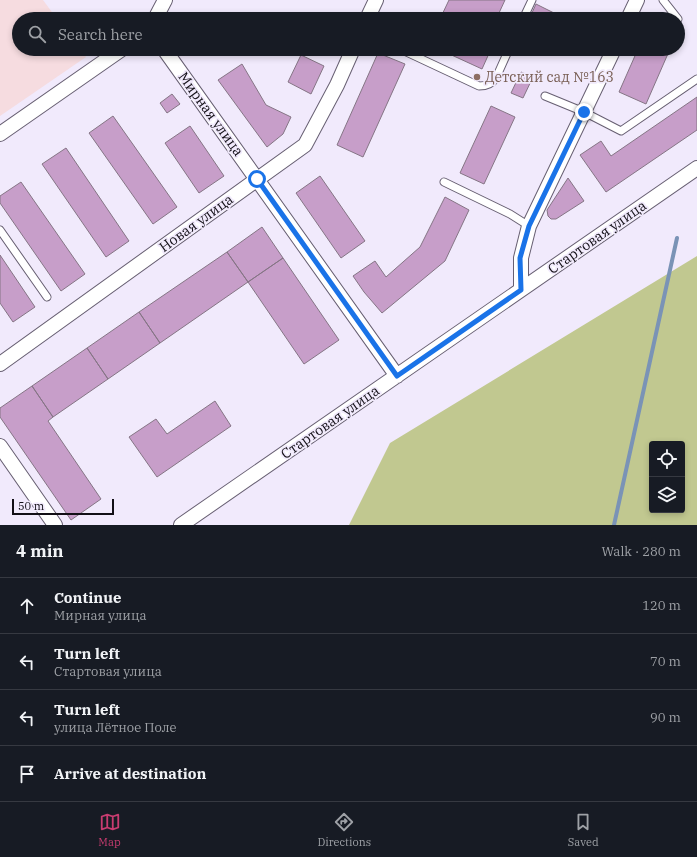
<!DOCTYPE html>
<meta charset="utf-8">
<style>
body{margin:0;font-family:"IBM Plex Serif",serif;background:#242831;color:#f1f3f6}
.controls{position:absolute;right:12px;bottom:12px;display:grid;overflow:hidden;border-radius:4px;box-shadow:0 2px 6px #0003}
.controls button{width:36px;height:36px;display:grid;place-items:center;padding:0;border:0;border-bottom:1px solid #363941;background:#171b24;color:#f1f3f6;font:20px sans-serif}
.scale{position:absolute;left:12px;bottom:10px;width:102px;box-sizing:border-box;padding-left:4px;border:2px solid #120f16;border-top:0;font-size:11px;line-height:14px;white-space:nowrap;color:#120f16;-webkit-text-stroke:3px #f1eafc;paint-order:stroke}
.stop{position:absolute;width:12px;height:12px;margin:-9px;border:3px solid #1a73e8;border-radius:50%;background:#fff}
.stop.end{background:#1a73e8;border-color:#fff;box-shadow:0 1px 4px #0008}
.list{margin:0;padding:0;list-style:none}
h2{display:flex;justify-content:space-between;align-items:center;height:52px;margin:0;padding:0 16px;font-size:17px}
h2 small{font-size:13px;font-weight:400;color:#9ea1a6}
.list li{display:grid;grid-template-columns:26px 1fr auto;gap:12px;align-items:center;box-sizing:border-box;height:56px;padding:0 16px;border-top:1px solid #363941}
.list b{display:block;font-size:15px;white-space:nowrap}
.list p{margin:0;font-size:13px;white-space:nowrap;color:#9ea1a6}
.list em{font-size:13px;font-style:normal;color:#9ea1a6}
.icon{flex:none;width:22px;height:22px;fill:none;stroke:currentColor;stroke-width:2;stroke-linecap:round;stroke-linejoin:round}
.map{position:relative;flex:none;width:697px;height:525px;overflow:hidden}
.search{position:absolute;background:#171b24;box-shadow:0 2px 6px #0003;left:12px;right:12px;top:12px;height:44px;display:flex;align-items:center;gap:10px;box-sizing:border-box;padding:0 14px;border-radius:22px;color:#9ea1a6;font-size:15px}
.sheet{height:276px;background:#171b24}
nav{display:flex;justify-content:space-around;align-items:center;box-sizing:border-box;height:56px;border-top:1px solid #363941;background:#171b24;font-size:11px;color:#9ea1a6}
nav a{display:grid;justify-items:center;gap:2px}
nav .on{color:#c83c70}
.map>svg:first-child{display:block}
.medical{fill:#f6dce0}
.green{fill:#c1c890;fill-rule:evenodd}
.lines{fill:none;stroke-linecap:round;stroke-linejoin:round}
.stream{stroke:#7a93b6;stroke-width:4}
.building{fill:#c79ec9;stroke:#857585}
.lane-casing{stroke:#675f72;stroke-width:9}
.street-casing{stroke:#675f72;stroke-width:16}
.lane{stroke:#fff;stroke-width:7}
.street{stroke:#fff;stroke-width:14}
.route{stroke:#1a73e8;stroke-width:5}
.education-dot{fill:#8d6e63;stroke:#f1eafc;stroke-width:1.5}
.labels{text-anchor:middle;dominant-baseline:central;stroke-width:3.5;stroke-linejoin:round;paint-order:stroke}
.education-label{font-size:14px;fill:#785e54;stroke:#f1eafc;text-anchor:start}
.street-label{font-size:14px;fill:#120f16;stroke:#f1eafc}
</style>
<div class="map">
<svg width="697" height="525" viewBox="0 0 697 525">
<rect width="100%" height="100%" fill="#f1eafc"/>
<path class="medical" d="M0,0H43L57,19H19V49H80L86,57L0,116Z"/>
<path class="green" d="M697,256V525H349L390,443ZM652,444H682V510H652Z"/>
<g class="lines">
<path class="stream" d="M614,525L677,238"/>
</g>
<path class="building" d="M449,0H505L499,13L505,16L504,19H440Z
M536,4L556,14L554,19H539L531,15Z
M205,49H220L217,55Z
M446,49H491L482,69L445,52Z
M638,49H670L646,104L619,92Z
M378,53L405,64L363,157L337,145Z
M301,55L324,66L311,94L288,82Z
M242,64L266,105L291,117L283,134L267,147L218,80Z
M521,72L533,77L523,98L511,93Z
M172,94L180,104L167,113L160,103Z
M697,97V130L606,192L580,155L601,141L611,156Z
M491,106L515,117L484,184L460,173Z
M113,116L177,207L153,224L89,133Z
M190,126L224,176L199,193L165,143Z
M66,148L129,241L106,257L42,164Z
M320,176L365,241L341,258L296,193Z
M568,178L584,201L556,219H551L548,216L547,210Z
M21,182L85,274L61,291L0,203V196Z
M445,197L469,210L445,261L382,313L364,292L353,276L375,261L386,277L420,247Z
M262,227L283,258L248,282L227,252Z
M227,252L248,282L160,343L139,312Z
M0,255L35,307L13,322L0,303Z
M283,258L339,340L304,364L248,282Z
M139,312L160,343L108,379L87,348Z
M87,348L108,379L53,417L32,386Z
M32,386L53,417L48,421L101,499L71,520L0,417V408Z
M215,401L231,426L157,477L129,437L156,419L167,434Z"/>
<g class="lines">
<g class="lane-casing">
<path id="lane" d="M663,0L678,19
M523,19L532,0
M400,49L479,86C487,86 492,84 496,78L509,49
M545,96L584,112L621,131L697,79
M444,182L510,214L529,226
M0,230L47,297"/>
</g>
<g class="street-casing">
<path id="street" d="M155,19L165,0
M367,19L376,0
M628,19L637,0
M164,49L397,376
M0,134L122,49
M521,289V258L529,226L614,49
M0,364L305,145L337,85L353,49
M0,446L55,525
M181,525L697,168"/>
</g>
<use href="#lane" class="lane"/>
<use href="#street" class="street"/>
</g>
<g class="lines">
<path class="route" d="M257,179L397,376L521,290L520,258L529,226L584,112"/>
</g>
<circle class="education-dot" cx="477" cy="77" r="4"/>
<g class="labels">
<g class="education-label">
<text x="485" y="77">Детский сад №163</text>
</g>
<g class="street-label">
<text transform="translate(211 114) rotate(54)">Мирная улица</text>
<text transform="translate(196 223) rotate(-36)">Новая улица</text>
<text transform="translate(597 237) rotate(-35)">Стартовая улица</text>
<text transform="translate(330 422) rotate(-35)">Стартовая улица</text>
</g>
</g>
</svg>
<div class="controls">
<button><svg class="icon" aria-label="locate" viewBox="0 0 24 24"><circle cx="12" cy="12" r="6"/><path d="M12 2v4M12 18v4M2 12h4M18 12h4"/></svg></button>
<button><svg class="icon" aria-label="layers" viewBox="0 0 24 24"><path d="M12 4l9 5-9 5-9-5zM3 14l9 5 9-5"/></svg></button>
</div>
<div class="scale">50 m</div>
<div class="stop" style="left:257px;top:179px"></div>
<div class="stop end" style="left:584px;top:112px"></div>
<div class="search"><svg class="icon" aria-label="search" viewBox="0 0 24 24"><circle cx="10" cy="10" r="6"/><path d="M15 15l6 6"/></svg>Search here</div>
</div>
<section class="sheet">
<h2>4 min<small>Walk · 280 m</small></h2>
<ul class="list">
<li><svg class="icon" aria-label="ahead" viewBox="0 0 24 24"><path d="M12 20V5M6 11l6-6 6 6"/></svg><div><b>Continue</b><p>Мирная улица</p></div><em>120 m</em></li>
<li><svg class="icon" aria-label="left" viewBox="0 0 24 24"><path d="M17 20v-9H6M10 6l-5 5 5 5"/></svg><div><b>Turn left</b><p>Стартовая улица</p></div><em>70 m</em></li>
<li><svg class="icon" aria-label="left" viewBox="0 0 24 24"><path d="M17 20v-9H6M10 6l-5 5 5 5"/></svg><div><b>Turn left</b><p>улица Лётное Поле</p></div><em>90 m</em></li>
<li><svg class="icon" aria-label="arrive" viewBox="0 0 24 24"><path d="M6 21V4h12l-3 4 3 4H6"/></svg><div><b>Arrive at destination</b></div></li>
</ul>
</section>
<nav>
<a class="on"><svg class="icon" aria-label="map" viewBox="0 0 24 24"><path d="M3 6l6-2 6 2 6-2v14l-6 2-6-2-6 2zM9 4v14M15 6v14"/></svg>Map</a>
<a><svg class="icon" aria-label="directions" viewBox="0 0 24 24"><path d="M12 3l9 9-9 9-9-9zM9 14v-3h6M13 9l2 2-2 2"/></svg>Directions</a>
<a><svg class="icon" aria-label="saved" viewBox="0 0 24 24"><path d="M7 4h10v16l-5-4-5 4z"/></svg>Saved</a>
</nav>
